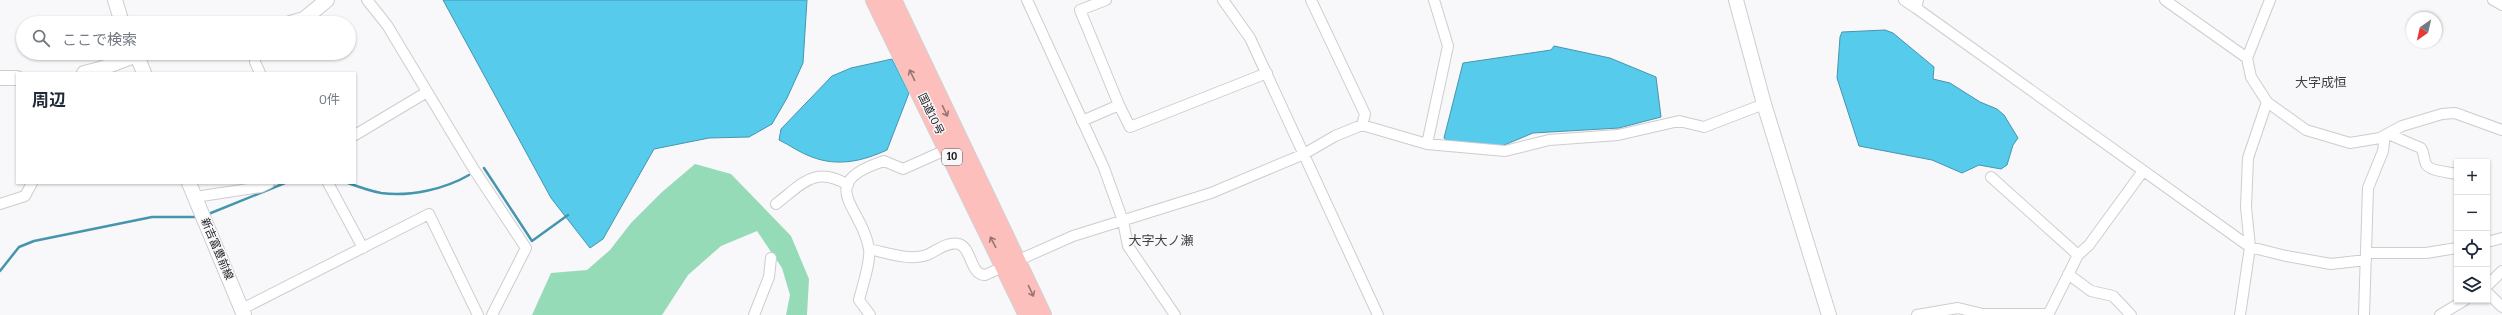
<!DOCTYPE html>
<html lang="ja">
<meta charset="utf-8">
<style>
body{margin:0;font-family:Bitter,"Noto Sans JP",serif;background:#f6f6f7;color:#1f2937}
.controls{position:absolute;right:12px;bottom:12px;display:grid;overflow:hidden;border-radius:0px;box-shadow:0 1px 3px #0004}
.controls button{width:36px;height:36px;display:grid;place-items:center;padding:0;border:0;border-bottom:1px solid #e0e1e3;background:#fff;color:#1f2937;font:20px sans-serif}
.compass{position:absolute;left:2406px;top:12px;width:36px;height:36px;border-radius:50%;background:#fff;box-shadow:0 1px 3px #0004;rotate:214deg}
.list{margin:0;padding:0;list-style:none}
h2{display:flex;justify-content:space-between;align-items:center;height:52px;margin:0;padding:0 16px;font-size:17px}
h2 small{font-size:13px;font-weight:400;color:#747a83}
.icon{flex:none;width:22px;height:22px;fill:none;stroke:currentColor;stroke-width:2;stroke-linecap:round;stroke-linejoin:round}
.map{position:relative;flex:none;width:2502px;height:315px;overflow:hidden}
.search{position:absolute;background:#fff;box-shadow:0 1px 3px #0004;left:16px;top:16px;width:340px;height:44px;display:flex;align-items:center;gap:10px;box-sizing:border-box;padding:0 14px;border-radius:22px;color:#747a83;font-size:15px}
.panel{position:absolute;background:#fff;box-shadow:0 1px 3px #0004;left:16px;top:72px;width:340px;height:112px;border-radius:0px}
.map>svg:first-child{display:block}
.green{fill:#95dbb8}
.water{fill:#57cbeb;stroke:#4596ad}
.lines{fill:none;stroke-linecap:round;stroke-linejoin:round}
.stream{stroke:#4596ad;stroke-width:2.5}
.street-casing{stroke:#cecccf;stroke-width:12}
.secondary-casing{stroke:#cecccf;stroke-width:16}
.highway-casing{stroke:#d2d1d2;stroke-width:20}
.street{stroke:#fff;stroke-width:10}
.secondary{stroke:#fff;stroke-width:14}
.highway{stroke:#fcbfbc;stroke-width:18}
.oneway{stroke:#977574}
.labels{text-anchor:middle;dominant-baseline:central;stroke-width:3;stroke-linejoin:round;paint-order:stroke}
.shield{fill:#f8f7fa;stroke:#5e5d5f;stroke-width:1}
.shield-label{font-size:10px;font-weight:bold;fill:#1c1b1c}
.street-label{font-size:11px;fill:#1c1b1c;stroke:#f8f7fa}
.quarter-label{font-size:13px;fill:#403f42;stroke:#f8f7fa}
</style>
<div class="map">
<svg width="2502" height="315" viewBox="0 0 2502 315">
<rect width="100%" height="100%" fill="#f8f7fa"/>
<path class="green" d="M695,164L731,174L791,236L809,279L807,315H786L790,295L782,268L757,231L721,246L688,275L662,315H532L551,273L587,270L610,250L631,223L662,192Z"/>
<path class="water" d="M443,0H807L803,63L787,98L772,124L749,137L709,138L654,149L603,239L590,248L551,198Z
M1885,30L1893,33L1934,67L1933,79L1950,83L1980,102L1997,109L2004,115L2018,138L2013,145L2007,165L2001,169L1979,165L1962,173L1932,160L1859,146L1837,78L1840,37L1842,32Z
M1554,46L1610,58L1656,77L1661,117L1619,128L1533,133L1502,146L1448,141L1444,138L1463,63L1551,50Z
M892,59L909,93L887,150C863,161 838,167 812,157C800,153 790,145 779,140L781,129L832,76L851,68Z"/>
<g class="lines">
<path class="stream" d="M484,168L532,241L568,215
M348,183C359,187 370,191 381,193C410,197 445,189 469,175
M206,215L285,183
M0,271L19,247L34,241L152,217H197"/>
<g class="street-casing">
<path id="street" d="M367,0L387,25L473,168L526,248L492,315
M1027,0L1104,168L1123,221L1128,246L1175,315
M1223,0L1250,38L1378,315
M1311,0L1365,114L1362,125
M1904,0L1916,8L1918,0
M2165,0L2247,58
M2270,0L2247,58L2251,77L2267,102L2306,130L2350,143L2380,138L2402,126L2442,114L2455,113L2502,130
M2493,0L2502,5
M1916,8L2250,247L2286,256L2331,264L2366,260
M255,53V62L260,73
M1119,105L1130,127L1267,73
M1082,121L1119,105L1080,10L1106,0
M2388,134L2421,148C2425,154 2423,158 2426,164C2429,171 2449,172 2456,174
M355,135L427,92
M1427,144L1448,46L1434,0
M1991,177L2078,255
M328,183L363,248
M195,197L261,187L269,183
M0,204L25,196L32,183
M776,204C802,184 815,165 848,185
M2487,242L2502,238
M869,249C888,253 909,261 927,255C936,251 948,241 959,244C972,248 970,275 985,275L1073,236L1211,193L1304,154L1335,136L1362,125L1427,144L1505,151L1549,140L1618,135L1679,121L1704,127L1764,104
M2366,253H2426L2457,248
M2068,274L2091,291L2113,296L2131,315
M2487,286L2502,271
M2487,292L2502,307
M242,309L429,214L478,315
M754,315L769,277L771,258
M870,315L859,300C862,287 871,262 869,249C863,207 813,184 884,161L903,169L948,149
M1917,315L1958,308L1983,314H2047
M2048,315L2078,255L2089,245L2143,171
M2240,315L2250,247L2246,207L2248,158L2267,102
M2364,315L2368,188L2383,151L2385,135
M2440,315L2465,300"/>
</g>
<g class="secondary-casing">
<path id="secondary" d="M115,0L122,23
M1736,0L1764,104L1829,315
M290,23L304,19L327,0
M136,53L144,73
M84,73L100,69L142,53
M0,78H17
M189,183L244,315"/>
</g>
<g class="highway-casing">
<path id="highway" d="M875,0L1028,315
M892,0L1042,315"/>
</g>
<use href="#street" class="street"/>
<use href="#secondary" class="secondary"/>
<use href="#highway" class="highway"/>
</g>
<defs><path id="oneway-shaft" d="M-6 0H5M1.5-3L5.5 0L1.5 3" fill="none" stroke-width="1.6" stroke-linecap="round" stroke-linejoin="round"/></defs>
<g class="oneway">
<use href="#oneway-shaft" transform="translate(912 75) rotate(-116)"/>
<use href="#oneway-shaft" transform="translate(945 111) rotate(64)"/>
<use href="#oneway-shaft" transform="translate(993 242) rotate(-117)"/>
<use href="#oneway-shaft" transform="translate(1031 291) rotate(65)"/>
</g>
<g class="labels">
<rect class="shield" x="942" y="149" width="20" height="16" rx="3"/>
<g class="shield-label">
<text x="952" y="157">10</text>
</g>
<g class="street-label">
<text transform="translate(931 114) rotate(64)">国道10号</text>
<text transform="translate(217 249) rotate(67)">新吉富豊前線</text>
</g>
<g class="quarter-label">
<text x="2321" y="82">大字成恒</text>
<text x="1161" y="240">大字大ノ瀬</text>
</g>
</g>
</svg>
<div class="controls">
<button>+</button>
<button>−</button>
<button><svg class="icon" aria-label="locate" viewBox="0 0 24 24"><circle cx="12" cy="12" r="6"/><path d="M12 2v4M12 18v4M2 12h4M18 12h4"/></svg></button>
<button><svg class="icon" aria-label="layers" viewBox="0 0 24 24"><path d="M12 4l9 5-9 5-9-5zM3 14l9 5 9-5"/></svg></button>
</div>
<svg class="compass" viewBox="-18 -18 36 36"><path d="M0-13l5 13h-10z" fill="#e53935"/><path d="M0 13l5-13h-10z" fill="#747a83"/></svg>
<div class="search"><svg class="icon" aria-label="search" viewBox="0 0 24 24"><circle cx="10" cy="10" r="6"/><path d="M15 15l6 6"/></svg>ここで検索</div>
<section class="panel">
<h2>周辺<small>0件</small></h2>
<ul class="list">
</ul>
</section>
</div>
